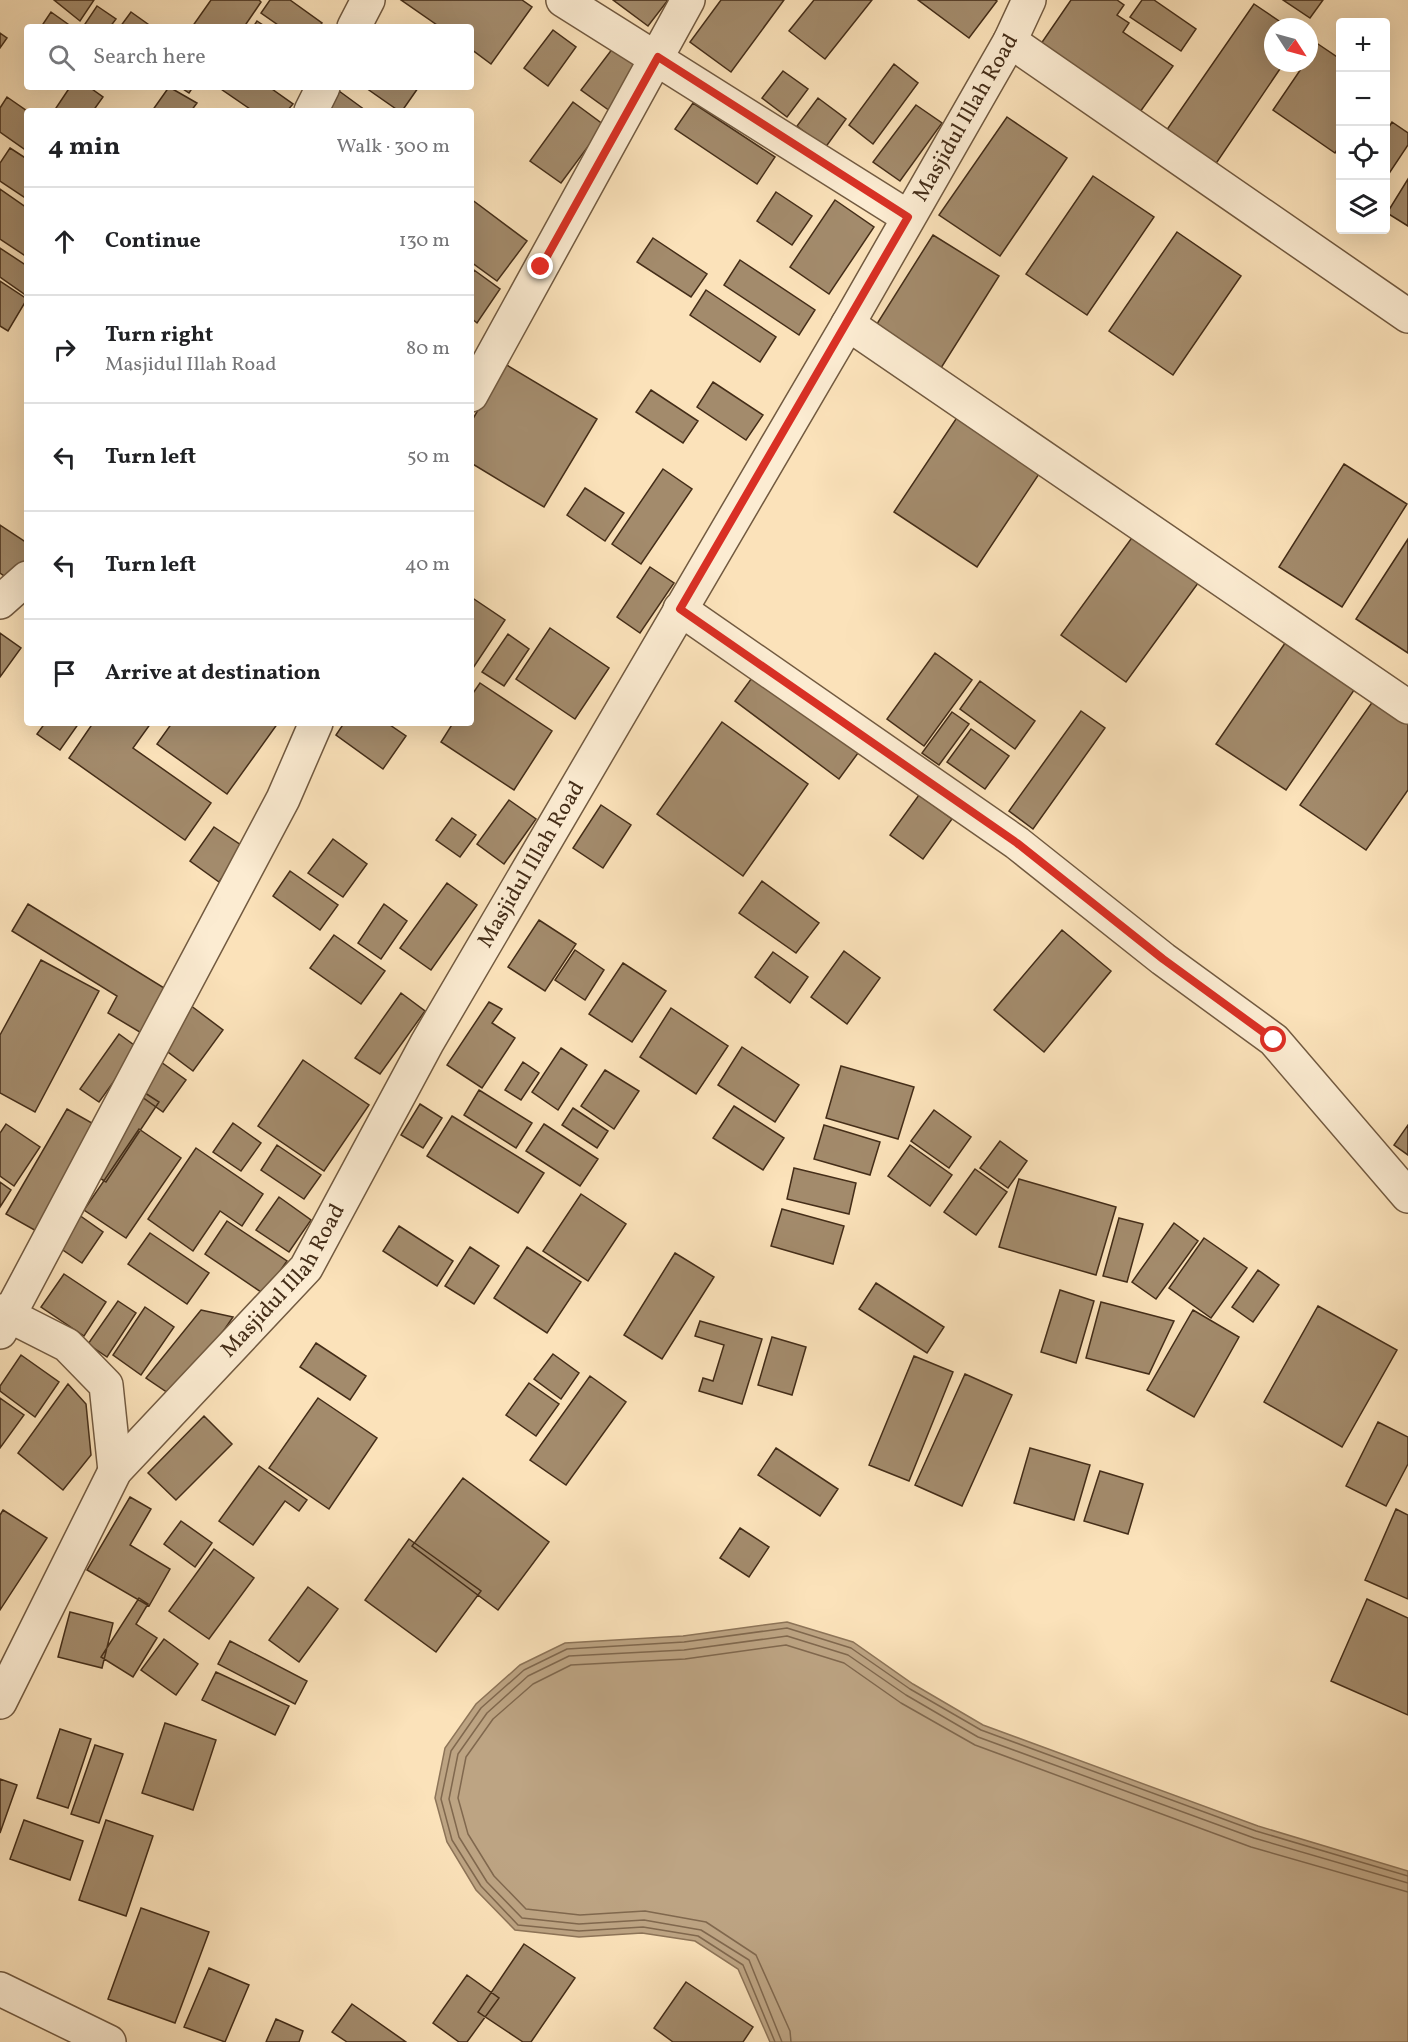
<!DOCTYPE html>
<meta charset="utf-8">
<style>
body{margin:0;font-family:Vollkorn,serif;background:#f2f2f2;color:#202124}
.controls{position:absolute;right:18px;top:18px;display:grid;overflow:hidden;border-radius:6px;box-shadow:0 6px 24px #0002}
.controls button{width:54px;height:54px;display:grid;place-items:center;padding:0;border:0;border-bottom:2px solid #e0e0e0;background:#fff;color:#202124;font:30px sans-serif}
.compass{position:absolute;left:1264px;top:18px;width:54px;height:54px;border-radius:50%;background:#fff;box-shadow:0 6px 24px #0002;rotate:126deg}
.stop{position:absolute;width:18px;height:18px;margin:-14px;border:4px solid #d93025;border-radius:50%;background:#fff}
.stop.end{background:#d93025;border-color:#fff;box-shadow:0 2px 6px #0008}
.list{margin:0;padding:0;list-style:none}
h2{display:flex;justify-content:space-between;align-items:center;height:78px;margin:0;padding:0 24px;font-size:26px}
h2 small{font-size:20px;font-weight:400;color:#757577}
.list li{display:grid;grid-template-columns:39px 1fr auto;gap:18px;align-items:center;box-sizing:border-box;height:108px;padding:0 24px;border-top:2px solid #e0e0e0}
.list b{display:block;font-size:22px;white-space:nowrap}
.list p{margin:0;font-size:20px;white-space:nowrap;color:#757577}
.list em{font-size:20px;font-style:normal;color:#757577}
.icon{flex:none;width:33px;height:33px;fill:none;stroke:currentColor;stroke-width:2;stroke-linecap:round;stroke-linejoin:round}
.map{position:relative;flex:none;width:1408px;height:2042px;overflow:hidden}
.search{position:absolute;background:#fff;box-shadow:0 6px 24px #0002;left:24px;top:24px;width:450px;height:66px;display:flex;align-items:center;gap:15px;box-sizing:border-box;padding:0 21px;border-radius:6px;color:#757577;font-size:22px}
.panel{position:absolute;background:#fff;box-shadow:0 6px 24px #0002;left:24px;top:108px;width:450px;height:618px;border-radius:6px}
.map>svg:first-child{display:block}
.water{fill:#bda483;stroke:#8d7458;stroke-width:1.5}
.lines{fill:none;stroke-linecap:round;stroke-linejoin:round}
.shore{stroke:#80684e;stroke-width:1.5}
.building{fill:#a38b6c;stroke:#442d18;stroke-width:1.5}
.minor-casing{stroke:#725a40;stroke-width:36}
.minor{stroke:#fcecd2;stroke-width:33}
.route{stroke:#d93025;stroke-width:8}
.labels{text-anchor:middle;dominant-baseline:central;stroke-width:4.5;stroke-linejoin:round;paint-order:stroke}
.street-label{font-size:22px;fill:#442d18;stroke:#fcecd2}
</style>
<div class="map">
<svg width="1408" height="2042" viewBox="0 0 1408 2042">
<rect width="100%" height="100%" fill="#fbe2ba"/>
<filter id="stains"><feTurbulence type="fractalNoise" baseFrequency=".00333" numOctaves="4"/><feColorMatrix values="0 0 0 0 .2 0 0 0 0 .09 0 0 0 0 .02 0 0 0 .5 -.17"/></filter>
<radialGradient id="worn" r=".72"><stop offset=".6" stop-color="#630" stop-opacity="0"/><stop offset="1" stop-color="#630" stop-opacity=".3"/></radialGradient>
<path class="water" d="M787,1622L853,1642L913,1684L983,1725L1258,1826L1408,1871V2042H770L738,1969L695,1941L642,1933L579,1937L515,1930L476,1890L447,1842L435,1798L445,1748L476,1704L520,1665L565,1643L683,1636Z"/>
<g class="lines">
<path class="shore" d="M775,2042L743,1965L698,1936L643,1927L579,1931L518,1925L481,1886L452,1840L441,1799L451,1751L481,1708L524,1670L567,1649L684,1642L787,1628L851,1648L910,1689L981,1730L1256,1831L1408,1876
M782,2042L749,1960L701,1930L644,1920L579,1924L522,1918L487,1882L459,1837L449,1799L458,1754L487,1713L528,1676L569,1656L684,1650L787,1636L848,1655L906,1695L978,1737L1254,1838L1408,1883
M791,2042L790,2031L756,1955L706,1922L645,1911L580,1915L526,1909L494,1876L468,1834L458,1798L466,1757L493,1719L533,1684L571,1665L685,1659L786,1645L844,1663L901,1703L975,1745L1251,1847L1408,1892"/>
</g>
<path class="building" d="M54,0H94L80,21Z
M211,0H259L261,2L244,27H192Z
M270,0H290L322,23L319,27H281L261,13Z
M401,0H522L532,7L491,64L471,49V27H440Z
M613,0H668L648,26Z
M721,0H784L731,72L690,42Z
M814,0H872L825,59L789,31Z
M918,0H995L997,1L969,38Z
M1071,0H1117L1124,5L1117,15L1129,23L1123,32L1173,66L1135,119L1036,51Z
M1142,0H1154L1196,29L1181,51L1130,17Z
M1283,0H1323L1310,18Z
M1254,4L1288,27H1273V63H1284L1215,165L1166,131Z
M97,6L116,19L110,27H83Z
M51,12L72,27H41Z
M131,12L152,27H120Z
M257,21L266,27H253Z
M553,30L576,47L548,86L524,68Z
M0,33L7,38L0,48Z
M1318,44L1340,59V145L1335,153L1273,110L1305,63H1309V57Z
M613,48L641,68L610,111L581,90Z
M894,64L918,83L873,144L849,125Z
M783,71L808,89L787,117L762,98Z
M70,87H89L103,97L93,111H54Z
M169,87L197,103L191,111H152Z
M180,87H193L189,93Z
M218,87H269L293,104L287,111H253Z
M366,88L417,87L418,88L402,111H399Z
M339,91L365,110L364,111H325Z
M7,97L27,111V151L0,132V108Z
M818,98L846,119L825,148L797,126Z
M573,102L604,125L561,183L530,161Z
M693,103L775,157L757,184L675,129Z
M916,105L942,123L900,181L873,162Z
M1007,117L1067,158L1000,256L939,215Z
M1392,122L1408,133V145L1386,178V132Z
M10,148L27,159V199L0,181V163Z
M1093,176L1154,217L1087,315L1026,274Z
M1408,179V226L1387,213Z
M0,189L27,208V257L0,239Z
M776,192L812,216L792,245L757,221Z
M471,199L527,241L497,281L471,262Z
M835,200L874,227L829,294L790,267Z
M1177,232L1241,276L1173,375L1109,331Z
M933,235L999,276L941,368L875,327Z
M653,238L707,274L691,297L637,262Z
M0,248L27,266V296L0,277Z
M740,260L815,310L799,335L724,285Z
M474,270L500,289L477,323L471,318V275Z
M0,281L27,299L8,331L0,326Z
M706,290L776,337L760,362L690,315Z
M505,364L597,419L544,507L471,463V422Z
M713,382L763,415L746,440L697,407Z
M651,390L698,421L683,443L636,412Z
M958,416L1041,471L977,567L894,512Z
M1344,464L1407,504L1342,607L1279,567Z
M663,469L692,489L641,564L612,544Z
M585,488L624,513L605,541L567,515Z
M0,525L27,543V561L13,582L0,573Z
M1139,528L1204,575L1126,682L1061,635Z
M1408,539V653L1356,619Z
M650,567L674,583L640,633L617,617Z
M471,597L505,620L471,671Z
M550,628L609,668L575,719L516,679Z
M1294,630L1363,677L1286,790L1216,744Z
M0,633L21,648L0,677Z
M508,634L529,649L504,686L482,672Z
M935,653L972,680L924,746L887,719Z
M757,671L861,749L839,779L735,701Z
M980,681L1035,721L1015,749L960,709Z
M480,683L552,731L514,790L441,742L453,723H471V696Z
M1378,694L1408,715V790L1366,850L1300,805Z
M1081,711L1105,728L1033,829L1009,811Z
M952,712L969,724L939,765L922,753Z
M722,722L808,784L743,876L657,814Z
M45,723H79L60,750L37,734Z
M93,723H151L133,748L211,803L185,840L69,758Z
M172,723H278L227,794L157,744Z
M344,723H387L406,736L383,769L336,735Z
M971,729L1009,756L985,789L947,762Z
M919,795L952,819L923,859L890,835Z
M509,800L536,819L504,864L477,844Z
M601,805L631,825L603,868L573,848Z
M452,818L476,835L460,857L436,840Z
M214,827L244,847L219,882L190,861Z
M333,839L367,864L343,897L308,873Z
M290,871L338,905L320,930L273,896Z
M762,881L819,923L796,953L739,913Z
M447,883L477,905L431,970L400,948Z
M28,904L169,991L143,1034L108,1013L117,996L12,931Z
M384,904L407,921L381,959L358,943Z
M539,920L576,944L545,991L508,967Z
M1062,930L1111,971L1044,1052L994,1010Z
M334,935L385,971L361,1004L310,968Z
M575,950L604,970L585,1000L555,980Z
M844,951L880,978L847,1024L811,997Z
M773,952L808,977L790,1003L755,977Z
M41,960L99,991L35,1112L0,1093V1035Z
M623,963L666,991L632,1042L589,1014Z
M401,993L425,1011L380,1074L355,1058Z
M489,1002L502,1009L492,1023L515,1038L482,1088L447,1065Z
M190,1005L223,1030L193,1071L160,1046Z
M671,1008L728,1046L696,1094L640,1057Z
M119,1034L138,1048L99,1102L80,1089Z
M742,1047L799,1085L775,1122L718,1085Z
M561,1048L587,1065L558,1110L532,1092Z
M303,1060L369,1105L324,1171L258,1126Z
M161,1062L186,1080L163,1112L138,1094Z
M523,1062L539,1073L521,1100L505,1090Z
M841,1066L914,1087L898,1139L826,1118Z
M605,1070L639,1091L614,1129L581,1106Z
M479,1090L532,1123L516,1148L464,1115Z
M142,1091L159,1102L106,1182L88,1171Z
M420,1104L442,1118L423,1148L401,1135Z
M734,1106L784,1138L763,1170L713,1138Z
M573,1108L608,1131L597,1148L562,1125Z
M67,1109L99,1127L38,1232L6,1214Z
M934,1110L971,1137L949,1168L911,1141Z
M452,1116L544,1173L518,1213L427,1156Z
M233,1123L261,1143L241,1171L213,1152Z
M6,1124L40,1147L14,1186L0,1176V1133Z
M544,1124L598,1159L580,1186L526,1151Z
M824,1125L880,1142L870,1175L814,1159Z
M1408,1125V1155L1394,1145Z
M139,1129L181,1158L126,1238L84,1210Z
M1000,1141L1027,1161L1008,1188L980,1168Z
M277,1145L321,1175L304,1199L261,1170Z
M910,1145L952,1175L930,1206L888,1176Z
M196,1148L263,1194L242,1226L220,1211L193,1251L148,1219Z
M794,1168L856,1183L849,1214L787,1199Z
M975,1169L1007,1192L976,1235L944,1212Z
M1019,1179L1116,1207L1096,1275L999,1247Z
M0,1182L11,1190L0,1207Z
M581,1194L626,1224L588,1281L543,1251Z
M279,1197L311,1220L289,1252L256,1230Z
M782,1209L844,1226L833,1264L771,1246Z
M72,1210L103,1232L82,1263L51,1242Z
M1119,1218L1143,1224L1127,1282L1103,1276Z
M227,1221L287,1261L264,1294L205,1254Z
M1174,1223L1198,1241L1156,1299L1132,1282Z
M399,1226L453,1261L437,1286L383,1251Z
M150,1233L209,1273L187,1304L128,1264Z
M1204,1238L1247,1268L1211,1318L1169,1288Z
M470,1247L499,1266L474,1304L445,1286Z
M527,1247L581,1282L547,1333L494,1298Z
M675,1253L714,1277L662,1359L624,1335Z
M1258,1270L1279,1285L1253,1322L1232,1307Z
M64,1274L106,1302L84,1336L41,1307Z
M876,1283L944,1327L927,1353L859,1309Z
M1060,1290L1094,1301L1076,1363L1041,1352Z
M118,1301L136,1313L107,1357L88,1344Z
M1101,1302L1174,1321L1149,1374L1086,1358Z
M1318,1306L1397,1350L1342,1447L1264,1402Z
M145,1307L174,1327L141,1375L113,1355Z
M201,1310L233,1317L177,1399L146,1378Z
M1193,1310L1239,1337L1194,1417L1147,1390Z
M700,1321L762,1339L742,1404L699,1391L703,1378L713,1381L724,1345L695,1336Z
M772,1337L806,1347L792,1395L758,1385Z
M316,1343L366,1376L350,1400L300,1367Z
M553,1354L579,1373L561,1399L534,1379Z
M21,1355L59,1382L35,1417L0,1391V1386Z
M914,1356L953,1372L909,1481L869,1465Z
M965,1374L1012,1395L962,1506L915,1485Z
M590,1376L626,1402L566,1485L530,1460Z
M529,1383L559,1404L536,1436L506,1415Z
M68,1384L86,1404L91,1455L63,1490L18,1453Z
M0,1398L24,1415L0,1448Z
M318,1398L377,1438L329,1509L269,1468Z
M204,1416L232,1444L176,1500L148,1473Z
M1378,1422L1408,1437V1464L1386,1506L1346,1486Z
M776,1448L838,1489L820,1516L758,1475Z
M1030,1448L1090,1465L1074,1520L1014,1503Z
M259,1466L307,1500L299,1511L285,1501L253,1545L219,1521Z
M1100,1471L1143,1484L1128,1534L1084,1521Z
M463,1478L549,1542L498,1610L412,1546Z
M130,1497L151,1509L130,1545L170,1569L149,1606L87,1570Z
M1396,1509L1408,1515V1599L1365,1580Z
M3,1510L47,1538L0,1610V1515Z
M181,1521L212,1543L195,1567L164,1544Z
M740,1528L769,1547L749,1577L720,1558Z
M409,1539L481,1591L436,1652L365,1600Z
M214,1549L254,1578L209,1639L169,1611Z
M308,1587L338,1609L299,1662L269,1640Z
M139,1598L148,1604L136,1624L157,1638L133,1677L101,1657Z
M1367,1599L1408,1618V1715L1331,1681Z
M70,1612L113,1623L102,1668L58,1657Z
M164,1639L198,1664L176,1695L141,1670Z
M230,1641L307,1681L295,1704L218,1664Z
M216,1672L289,1706L275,1735L202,1700Z
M165,1723L216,1740L193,1810L142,1793Z
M60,1729L91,1739L68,1808L37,1798Z
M95,1745L123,1754L99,1823L71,1814Z
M0,1779L17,1785L0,1833Z
M24,1820L83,1841L70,1880L10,1859Z
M106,1820L153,1836L126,1916L79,1900Z
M141,1908L209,1932L175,2023L108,1999Z
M524,1944L575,1978L531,2042H523L478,2012Z
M209,1968L249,1985L225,2042L184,2027Z
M467,1975L499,1998L467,2042H459L433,2023Z
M686,1982L753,2027L743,2042H673L654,2028Z
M352,2004L406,2042H347L332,2032Z
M276,2019L303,2031L299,2042H266Z"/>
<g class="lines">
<g class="minor-casing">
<g id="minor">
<path d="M563,0L908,217"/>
<path d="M354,27L368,0"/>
<path d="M1010,41L1408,316"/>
<path d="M311,111L323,87"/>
<path d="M848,324L1408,707"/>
<path d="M471,395L688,0"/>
<path d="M0,602L27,578"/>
<path d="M680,609L1017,843L1163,959L1274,1040L1408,1196"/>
<path d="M0,1311L67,1345L106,1385L115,1471"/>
<path d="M0,1332L283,799L316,723"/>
<path id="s1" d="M0,1702L115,1471L306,1268L427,1043L848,324L1010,41L1029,0"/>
<path d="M0,1989L109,2042"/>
</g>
</g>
<use href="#minor" class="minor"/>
</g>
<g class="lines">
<path class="route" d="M541,267L658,57L908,217L680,609L1017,843L1163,959L1274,1040"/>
</g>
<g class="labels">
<g class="street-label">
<text stroke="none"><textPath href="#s1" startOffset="1863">Masjidul Illah Road</textPath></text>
<text stroke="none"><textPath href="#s1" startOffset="999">Masjidul Illah Road</textPath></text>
<text stroke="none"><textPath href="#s1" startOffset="513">Masjidul Illah Road</textPath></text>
</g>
</g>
<rect width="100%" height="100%" filter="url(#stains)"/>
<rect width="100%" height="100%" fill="url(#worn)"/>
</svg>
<div class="controls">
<button>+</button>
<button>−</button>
<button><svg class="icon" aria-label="locate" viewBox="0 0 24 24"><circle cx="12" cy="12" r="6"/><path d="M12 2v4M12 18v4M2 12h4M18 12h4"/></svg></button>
<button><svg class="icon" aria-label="layers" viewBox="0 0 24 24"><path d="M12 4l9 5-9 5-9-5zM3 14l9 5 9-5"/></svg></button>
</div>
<svg class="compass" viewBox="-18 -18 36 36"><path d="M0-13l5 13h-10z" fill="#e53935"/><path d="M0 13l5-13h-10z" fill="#757577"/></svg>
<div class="stop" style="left:1274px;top:1040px"></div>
<div class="stop end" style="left:541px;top:267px"></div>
<div class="search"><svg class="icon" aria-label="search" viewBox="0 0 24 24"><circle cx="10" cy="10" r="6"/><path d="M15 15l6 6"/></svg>Search here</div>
<section class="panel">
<h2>4 min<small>Walk · 300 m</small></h2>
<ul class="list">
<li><svg class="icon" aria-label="ahead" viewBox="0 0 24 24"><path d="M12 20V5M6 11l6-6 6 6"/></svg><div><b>Continue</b></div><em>130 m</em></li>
<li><svg class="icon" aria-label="right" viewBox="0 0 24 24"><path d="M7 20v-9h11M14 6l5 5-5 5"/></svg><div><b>Turn right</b><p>Masjidul Illah Road</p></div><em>80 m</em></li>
<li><svg class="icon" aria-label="left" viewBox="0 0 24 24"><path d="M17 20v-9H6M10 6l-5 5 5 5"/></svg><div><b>Turn left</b></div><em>50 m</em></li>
<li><svg class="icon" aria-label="left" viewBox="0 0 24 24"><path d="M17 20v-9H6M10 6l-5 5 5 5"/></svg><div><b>Turn left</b></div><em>40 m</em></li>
<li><svg class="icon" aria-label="arrive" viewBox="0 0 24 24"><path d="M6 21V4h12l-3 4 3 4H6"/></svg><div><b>Arrive at destination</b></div></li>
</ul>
</section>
</div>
